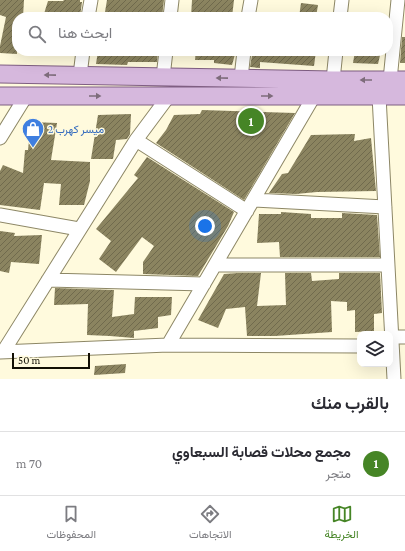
<!DOCTYPE html>
<html lang="ar">
<meta charset="utf-8">
<style>
body{margin:0;font-family:"Crimson Pro",Vazirmatn,serif;background:#f7f7f7;color:#2b2b33;direction:rtl}
.controls{position:absolute;right:12px;bottom:12px;display:grid;overflow:hidden;border-radius:8px;box-shadow:0 4px 16px #0002}
.controls button{width:36px;height:36px;display:grid;place-items:center;padding:0;border:0;border-bottom:1px solid #e1e1e2;background:#fff;color:#2b2b33;font:20px sans-serif}
.scale{position:absolute;left:12px;bottom:10px;width:78px;box-sizing:border-box;padding-left:4px;border:2px solid #120f04;border-top:0;font-size:11px;line-height:14px;white-space:nowrap;color:#120f04;-webkit-text-stroke:3px #fffadd;paint-order:stroke}
.you{position:absolute;left:205px;top:226px;width:14px;height:14px;margin:-10px;border:3px solid #fff;border-radius:50%;background:#1a73e8;box-shadow:0 0 0 6px #1a73e833}
.badge{display:grid;place-items:center;width:26px;height:26px;border-radius:50%;background:#468526;color:#fff;font-size:13px;font-weight:700}
.pin{position:absolute;translate:-50% -50%;border:2px solid #fff;box-shadow:0 1px 4px #0006}
.list{margin:0;padding:0;list-style:none}
h2{display:flex;justify-content:space-between;align-items:center;height:52px;margin:0;padding:0 16px;font-size:17px}
h2 small{font-size:13px;font-weight:400;color:#7c7c81}
.list li{display:grid;grid-template-columns:26px 1fr auto;gap:12px;align-items:center;box-sizing:border-box;height:64px;padding:0 16px;border-top:1px solid #e1e1e2}
.list b{display:block;font-size:15px;white-space:nowrap}
.list p{margin:0;font-size:13px;white-space:nowrap;color:#7c7c81}
.list em{font-size:13px;font-style:normal;color:#7c7c81}
.icon{flex:none;width:22px;height:22px;fill:none;stroke:currentColor;stroke-width:2;stroke-linecap:round;stroke-linejoin:round}
.map{position:relative;flex:none;width:405px;height:379px;overflow:hidden;direction:ltr}
.search{position:absolute;background:#fff;box-shadow:0 4px 16px #0002;left:12px;right:12px;top:12px;height:44px;display:flex;align-items:center;gap:10px;box-sizing:border-box;padding:0 14px;border-radius:16px;color:#7c7c81;font-size:15px}
.sheet{height:116px;background:#fff}
nav{display:flex;justify-content:space-around;align-items:center;box-sizing:border-box;height:56px;border-top:1px solid #e1e1e2;background:#fff;font-size:11px;color:#7c7c81}
nav a{display:grid;justify-items:center;gap:2px}
nav .on{color:#468526}
.map>svg:first-child{display:block}
.building{fill:url(#building-hatch)}
.lines{fill:none;stroke-linecap:round;stroke-linejoin:round}
.minor-casing{stroke:#8d8766;stroke-width:15}
.major-casing{stroke:#7f5e82;stroke-width:19}
.minor{stroke:#fff;stroke-width:13}
.major{stroke:#d6b8dd;stroke-width:17}
.oneway{fill:#7e6c7b}
.labels{text-anchor:middle;dominant-baseline:central;stroke-width:3;stroke-linejoin:round;paint-order:stroke}
.shop-label{font-size:11px;fill:#366cbe;stroke:#fffadd;text-anchor:start}
</style>
<div class="map">
<svg width="405" height="379" viewBox="0 0 405 379">
<defs>
<pattern id="building-hatch" width="6" height="6" patternUnits="userSpaceOnUse"><rect width="6" height="6" fill="#8b8460"/><path d="M-1 1l2-2M0 6l6-6M5 7l2-2" fill="none" stroke="#706a4d"/></pattern>
</defs>
<rect width="100%" height="100%" fill="#fffadd"/>
<path class="building" d="M0,0H24L23,17H17V54L0,53V46L6,17L0,15Z
M63,0H80V2H82L80,17H43L48,1H64Z
M107,0H164L162,17H107L108,12H105Z
M192,0H234L232,17H191Z
M301,3L318,5L316,17H299Z
M402,37H405V63H400Z
M98,51H158L157,62H128L127,65L96,64Z
M196,51H236L232,65L214,63V60H195Z
M254,51H272L285,53V51H316L314,66L260,62V68L250,67L252,55H253Z
M355,51H381L378,64L353,63Z
M202,110L295,113L244,200L156,143L166,130L174,115L200,114Z
M131,114L130,134L127,139L116,140L113,159H91L98,115Z
M31,122L57,123L51,160L90,162V181L84,205H59L61,184L44,183L40,210L0,205V171L3,165L23,173L25,150H28Z
M355,134L354,141L371,138L376,191L317,192L296,194L269,193L282,174L288,173L311,135Z
M147,157L234,212L228,226L198,276L143,274V262L154,246L142,237L116,272L99,259L111,241L96,229L138,178L134,175Z
M281,212L311,214V218H342V213L377,215L380,257H280L279,242L257,243L259,214H281Z
M0,231L15,233L14,236L42,235L39,264L11,262L9,273L0,271Z
M238,273H261L257,306L286,305L285,273H311L312,281L339,279V273H380L382,313L374,314V331L355,332V310L347,311V302L331,301L332,332L275,336H247L245,307L226,309L218,328L198,320L224,274Z
M55,288L114,290L112,317L134,314L135,297H172L171,315L158,317V328L134,331V338L110,336L87,335L88,304L54,305Z
M126,364L125,373L94,375L95,366Z"/>
<g class="lines">
<g class="minor-casing">
<path id="minor" d="M88,17L91,0
M170,17L172,0
M248,17L251,0
M340,17L342,0
M80,75L83,51
M163,77L166,51
M241,78L244,51
M333,80L336,51
M390,80L398,0
M379,96L394,379
M0,138L26,96
M136,140L247,211
M254,200L385,207
M0,215L79,229
M215,265H388
M48,280L204,284
M392,337H405
M168,345L314,96
M0,352L168,345L360,346
M3,352L136,140L168,97"/>
</g>
<g class="major-casing">
<path id="major" d="M0,74L333,80H405
M0,96H405"/>
</g>
<use href="#minor" class="minor"/>
<use href="#major" class="major"/>
</g>
<defs><path id="oneway-solid" d="M-6-.8H1V-3.2L6.5 0L1 3.2V.8H-6Z"/></defs>
<g class="oneway">
<use href="#oneway-solid" transform="translate(50 75) rotate(-179)"/>
<use href="#oneway-solid" transform="translate(222 78) rotate(-179)"/>
<use href="#oneway-solid" transform="translate(366 80) rotate(180)"/>
<use href="#oneway-solid" transform="translate(95 96)"/>
<use href="#oneway-solid" transform="translate(267 96)"/>
</g>
<defs>
<g id="shop-pin" transform="scale(1.15)"><path d="M0 17L-7.5 6A9.5 9.5 0 1 1 7.5 6Z" fill="#3f7fe0" stroke="#fffadd"/><path d="M-5-2.5h2.3a2.7 3.5 0 0 1 5.4 0H5L5.5 6h-11ZM-1.5-2.5h3a1.5 2.3 0 0 0-3 0Z" fill="#fff"/></g>
</defs>
<g fill-rule="evenodd">
<use href="#shop-pin" x="33" y="129"/>
</g>
<g class="labels">
<g class="shop-label">
<text x="48" y="129">ميسر كهرب 2</text>
</g>
</g>
</svg>
<div class="controls">
<button><svg class="icon" aria-label="layers" viewBox="0 0 24 24"><path d="M12 4l9 5-9 5-9-5zM3 14l9 5 9-5"/></svg></button>
</div>
<div class="scale">50 m</div>
<div class="you"></div>
<div class="pin badge" style="left:251px;top:121px">1</div>
<div class="search"><svg class="icon" aria-label="search" viewBox="0 0 24 24"><circle cx="10" cy="10" r="6"/><path d="M15 15l6 6"/></svg>ابحث هنا</div>
</div>
<section class="sheet">
<h2>بالقرب منك<small></small></h2>
<ul class="list">
<li><span class="badge">1</span><div><b>مجمع محلات قصابة السبعاوي</b><p>متجر</p></div><em>70 m</em></li>
</ul>
</section>
<nav>
<a class="on"><svg class="icon" aria-label="map" viewBox="0 0 24 24"><path d="M3 6l6-2 6 2 6-2v14l-6 2-6-2-6 2zM9 4v14M15 6v14"/></svg>الخريطة</a>
<a><svg class="icon" aria-label="directions" viewBox="0 0 24 24"><path d="M12 3l9 9-9 9-9-9zM9 14v-3h6M13 9l2 2-2 2"/></svg>الاتجاهات</a>
<a><svg class="icon" aria-label="saved" viewBox="0 0 24 24"><path d="M7 4h10v16l-5-4-5 4z"/></svg>المحفوظات</a>
</nav>
